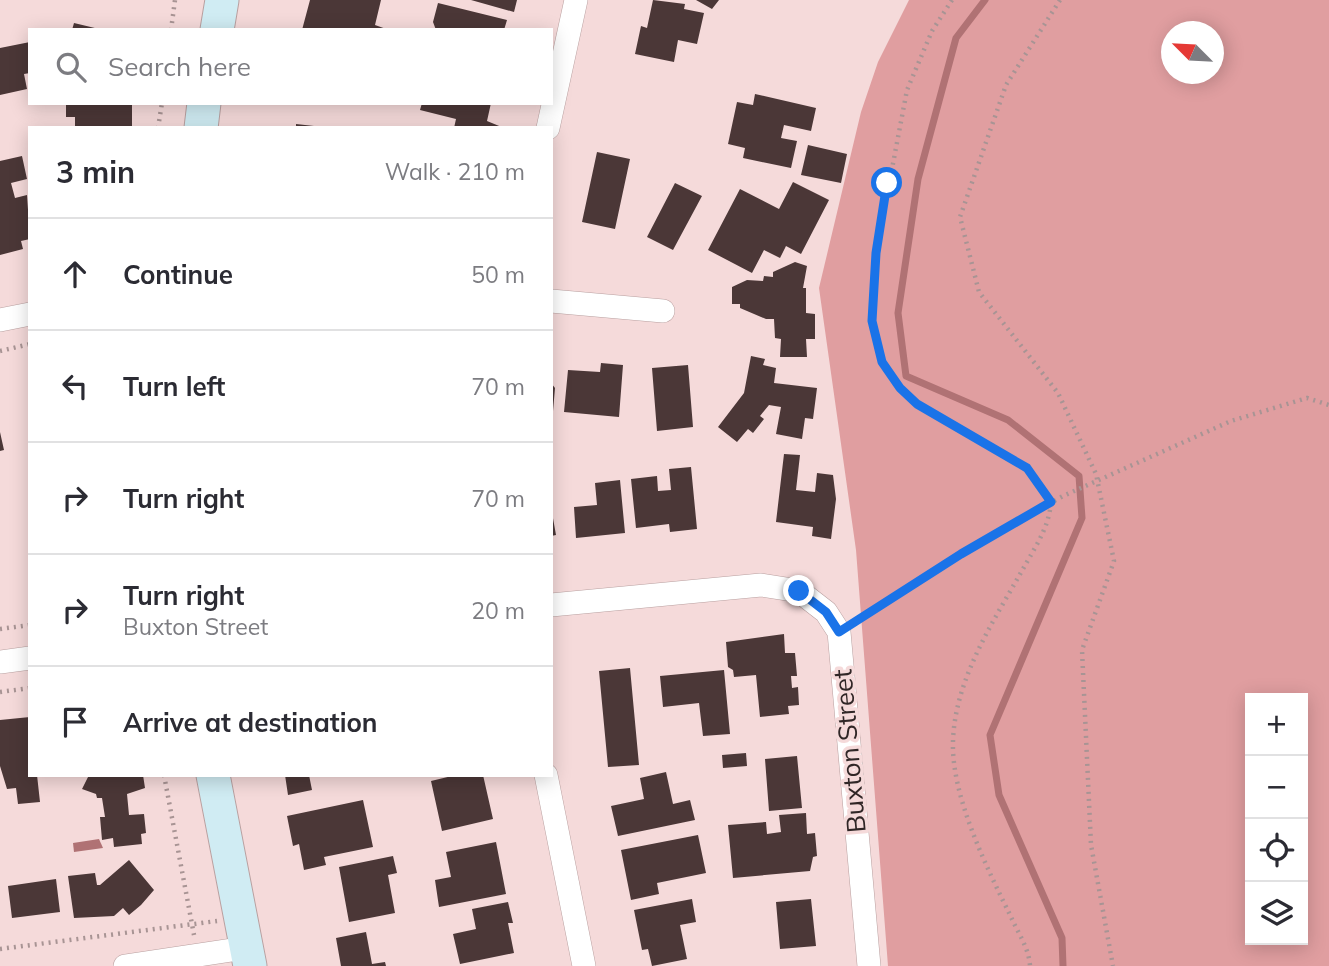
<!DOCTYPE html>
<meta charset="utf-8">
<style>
body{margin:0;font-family:Mulish,sans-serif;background:#f2f2f3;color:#2b2b33}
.controls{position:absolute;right:21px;bottom:21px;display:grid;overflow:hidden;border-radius:0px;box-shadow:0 4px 18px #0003}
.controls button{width:63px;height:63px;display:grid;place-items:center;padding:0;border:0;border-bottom:2px solid #e1e1e2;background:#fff;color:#2b2b33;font:35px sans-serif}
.compass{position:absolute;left:1161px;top:21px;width:63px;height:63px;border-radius:50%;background:#fff;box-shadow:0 4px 18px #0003;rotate:294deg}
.stop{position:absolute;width:21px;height:21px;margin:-16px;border:5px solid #1a73e8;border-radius:50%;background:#fff}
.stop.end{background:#1a73e8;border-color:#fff;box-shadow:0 2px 7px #0008}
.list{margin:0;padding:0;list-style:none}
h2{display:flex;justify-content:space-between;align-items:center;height:91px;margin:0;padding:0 28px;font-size:30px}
h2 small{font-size:23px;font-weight:400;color:#7c7c81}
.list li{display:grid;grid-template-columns:46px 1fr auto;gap:21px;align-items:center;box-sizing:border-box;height:112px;padding:0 28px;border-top:2px solid #e1e1e2}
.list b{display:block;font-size:26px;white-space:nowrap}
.list p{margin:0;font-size:23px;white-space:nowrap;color:#7c7c81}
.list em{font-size:23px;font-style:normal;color:#7c7c81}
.icon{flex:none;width:38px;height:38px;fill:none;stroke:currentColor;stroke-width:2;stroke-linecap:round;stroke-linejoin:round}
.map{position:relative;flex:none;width:1329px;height:966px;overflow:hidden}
.search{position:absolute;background:#fff;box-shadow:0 4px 18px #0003;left:28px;top:28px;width:525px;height:77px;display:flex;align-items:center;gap:18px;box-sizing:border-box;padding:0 24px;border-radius:0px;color:#7c7c81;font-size:26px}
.panel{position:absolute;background:#fff;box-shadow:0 4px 18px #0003;left:28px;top:126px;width:525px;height:651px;border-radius:0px}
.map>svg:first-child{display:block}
.forest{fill:#e09ea0;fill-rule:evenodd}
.water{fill:#b07274}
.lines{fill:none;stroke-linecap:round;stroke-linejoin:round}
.stream{stroke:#b07274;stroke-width:7}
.building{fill:#4b3737}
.street-casing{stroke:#b9a0a0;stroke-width:24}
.secondary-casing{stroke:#b9a0a0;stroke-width:35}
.path{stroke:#a89494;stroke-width:4.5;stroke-dasharray:2 5;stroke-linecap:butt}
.street{stroke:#fff;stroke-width:23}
.secondary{stroke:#d0ecf3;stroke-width:33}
.route{stroke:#1a73e8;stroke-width:9}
.labels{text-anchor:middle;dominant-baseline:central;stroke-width:7;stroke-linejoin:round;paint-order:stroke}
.street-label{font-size:26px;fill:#302626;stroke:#f5dada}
</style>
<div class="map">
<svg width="1329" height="966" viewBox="0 0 1329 966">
<rect width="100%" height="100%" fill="#f5dada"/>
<path class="forest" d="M909,0H1329V966H888L856,550L819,288L861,112L878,62ZM1172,32H1214V74H1172ZM1250,698H1303V940H1250Z"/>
<path class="water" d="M99,839L103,848L74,852L73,843Z"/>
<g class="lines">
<path class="stream" d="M985,0L956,38L918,179L898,313L906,376L1008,420L1079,476L1082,518L990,735L999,795L1062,938L1063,966"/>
</g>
<path class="building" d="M310,0H381L375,25L389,30H302Z
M471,0H517L514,12Z
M653,0L685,4L684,9L704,13L697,44L678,40L674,62L635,54L641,26L647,28Z
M696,0H719L712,9Z
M438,3L507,20L504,30H436L433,22Z
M74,23L99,29V30H72Z
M30,42V73L24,74L27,89L0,95V48Z
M755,94L816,108L811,131L784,125L781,138L797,141L791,168L743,158L745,148L728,144L737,102L753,105Z
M66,103H132V128H75V117H66Z
M422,103H491L487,121L504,128H454L456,119L420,110Z
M296,124L314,126V128H296Z
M808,145L847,154L841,183L801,175Z
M597,152L630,159L615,229L582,222Z
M22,156L27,179L11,183L15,198L27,195L30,239L21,241L23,249L0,255V161Z
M793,182L829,200L801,254L786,246L780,258L764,250L752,273L708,250L740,189L779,209Z
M675,183L702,196L673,250L647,237Z
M795,262L807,266L803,288H806V313L815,314V339H806L807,357H780L781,339L775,338L774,319H766L740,308V304H732V287L747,280L763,281L764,276L773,277V272Z
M751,356L765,359L763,365L776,368L774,383L817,388L813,419L805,418L802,439L776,434L781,407L769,405L760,416L764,419L753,433L748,429L737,442L718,427L744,393Z
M601,363L623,365L619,417L564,412L568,370L600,372Z
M688,365L693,427L657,431L652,368Z
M551,383L555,388L553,411H551Z
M0,432L4,450L0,451Z
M784,454L800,455L796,490L815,492L817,473L833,475L836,499L831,539L812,536L813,527L776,522Z
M691,467L697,529L670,532L669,524L636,528L631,479L657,476L658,491L671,490L669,469Z
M620,480L625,533L576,538L574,507L597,505L595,483Z
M551,507L556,535L551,536Z
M784,634L785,653H795L797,676H791L792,688L798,687L799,705L788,706L789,714L760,717L756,675L734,677L733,670L728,667L726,642Z
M630,668L639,765L608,767L599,671Z
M724,670L730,734L703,736L699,703L663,707L660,676Z
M30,717V775H37L40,802L18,804L16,788L7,789L0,766V720Z
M746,753L747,766L723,768L722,755Z
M797,756L802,808L769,811L765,759Z
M666,772L673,804L690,800L695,820L618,836L611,806L644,799L640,778Z
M89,775H143L145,788L127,794L129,815L144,814L146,833L141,834L142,844L114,847L113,838L102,840L100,817H105L102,798H97L96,794L82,789Z
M285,775H309L312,790L288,795Z
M456,775H483L493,819L442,831L431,781Z
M363,800L373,847L324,857L326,865L304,870L299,844L293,846L287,816Z
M806,813L807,834L815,833L817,856L813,857L810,871L733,878L728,825L766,822L767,834L781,832L779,815Z
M698,835L706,873L657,883L659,894L631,900L621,850Z
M496,842L506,894L439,907L435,880L451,877L446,852Z
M393,856L397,873L388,875L395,913L349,922L339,867Z
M129,860L154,890L141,905L129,915L123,908L114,916L74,918L68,876L95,873L97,885H100Z
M56,879L60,912L12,918L8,886Z
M692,899L696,922L680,925L687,959L652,966L648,949L642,950L634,910Z
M811,899L816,946L780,949L776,902Z
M508,902L513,923H508L514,953L460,964L453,934L476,929L472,909Z
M366,932L372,964L385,962L386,966H341L336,938Z"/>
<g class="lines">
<g class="street-casing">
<path id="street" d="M548,128L576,0
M551,301L663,311
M0,320L30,314
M551,605L761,585L799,591L826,612L839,632L869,966
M0,662L30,658
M546,775L584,966
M125,966L245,948"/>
</g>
<g class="secondary-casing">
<path id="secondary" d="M217,30L222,0
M201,128L204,103
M213,775L250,966"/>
</g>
<path class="path" d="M952,0L932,31L907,90L876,253L872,321L882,362L900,388L917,404L1027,468L1051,502C1049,528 1035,547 1023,569C993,622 955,679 953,741C951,796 987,868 1011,917C1018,933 1029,948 1030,966
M1060,0L1006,85L960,217L979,292L1058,393L1096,474L1114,561L1082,650L1091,845L1113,966
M171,30L175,0
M158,128L162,103
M0,351L30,344
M857,621L961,554L1063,496L1231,421L1307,398L1329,405
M0,629L30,625
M0,692L30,688
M164,775L194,935
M0,949L217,921"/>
<use href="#street" class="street"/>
<use href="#secondary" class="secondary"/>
</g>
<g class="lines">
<path class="route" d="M799,591L826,612L839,632L961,554L1051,502L1027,468L917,404L900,388L882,362L872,321L876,253L887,183"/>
</g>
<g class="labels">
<g class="street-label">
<text transform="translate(849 751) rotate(-95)">Buxton Street</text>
</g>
</g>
</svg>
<div class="controls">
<button>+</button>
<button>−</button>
<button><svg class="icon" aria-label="locate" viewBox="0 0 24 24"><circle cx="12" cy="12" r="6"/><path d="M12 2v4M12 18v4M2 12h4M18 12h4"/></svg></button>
<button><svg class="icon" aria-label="layers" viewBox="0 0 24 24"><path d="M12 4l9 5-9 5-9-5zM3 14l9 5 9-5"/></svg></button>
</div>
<svg class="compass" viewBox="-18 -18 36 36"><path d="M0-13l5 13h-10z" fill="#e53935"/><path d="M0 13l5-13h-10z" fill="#7c7c81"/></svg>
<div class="stop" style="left:887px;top:183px"></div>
<div class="stop end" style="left:799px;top:591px"></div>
<div class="search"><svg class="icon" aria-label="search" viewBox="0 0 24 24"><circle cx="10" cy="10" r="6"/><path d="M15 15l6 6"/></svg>Search here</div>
<section class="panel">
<h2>3 min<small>Walk · 210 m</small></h2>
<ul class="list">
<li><svg class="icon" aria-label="ahead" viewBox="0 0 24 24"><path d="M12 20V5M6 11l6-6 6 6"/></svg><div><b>Continue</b></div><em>50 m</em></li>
<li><svg class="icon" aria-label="left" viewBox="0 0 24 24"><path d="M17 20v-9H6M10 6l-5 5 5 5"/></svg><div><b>Turn left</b></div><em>70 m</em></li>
<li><svg class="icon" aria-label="right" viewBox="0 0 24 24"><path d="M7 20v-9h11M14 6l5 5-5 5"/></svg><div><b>Turn right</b></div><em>70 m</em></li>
<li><svg class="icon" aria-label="right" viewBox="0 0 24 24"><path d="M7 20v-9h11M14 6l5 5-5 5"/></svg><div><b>Turn right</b><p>Buxton Street</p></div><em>20 m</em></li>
<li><svg class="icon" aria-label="arrive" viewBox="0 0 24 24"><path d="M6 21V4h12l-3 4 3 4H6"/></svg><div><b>Arrive at destination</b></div></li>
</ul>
</section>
</div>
